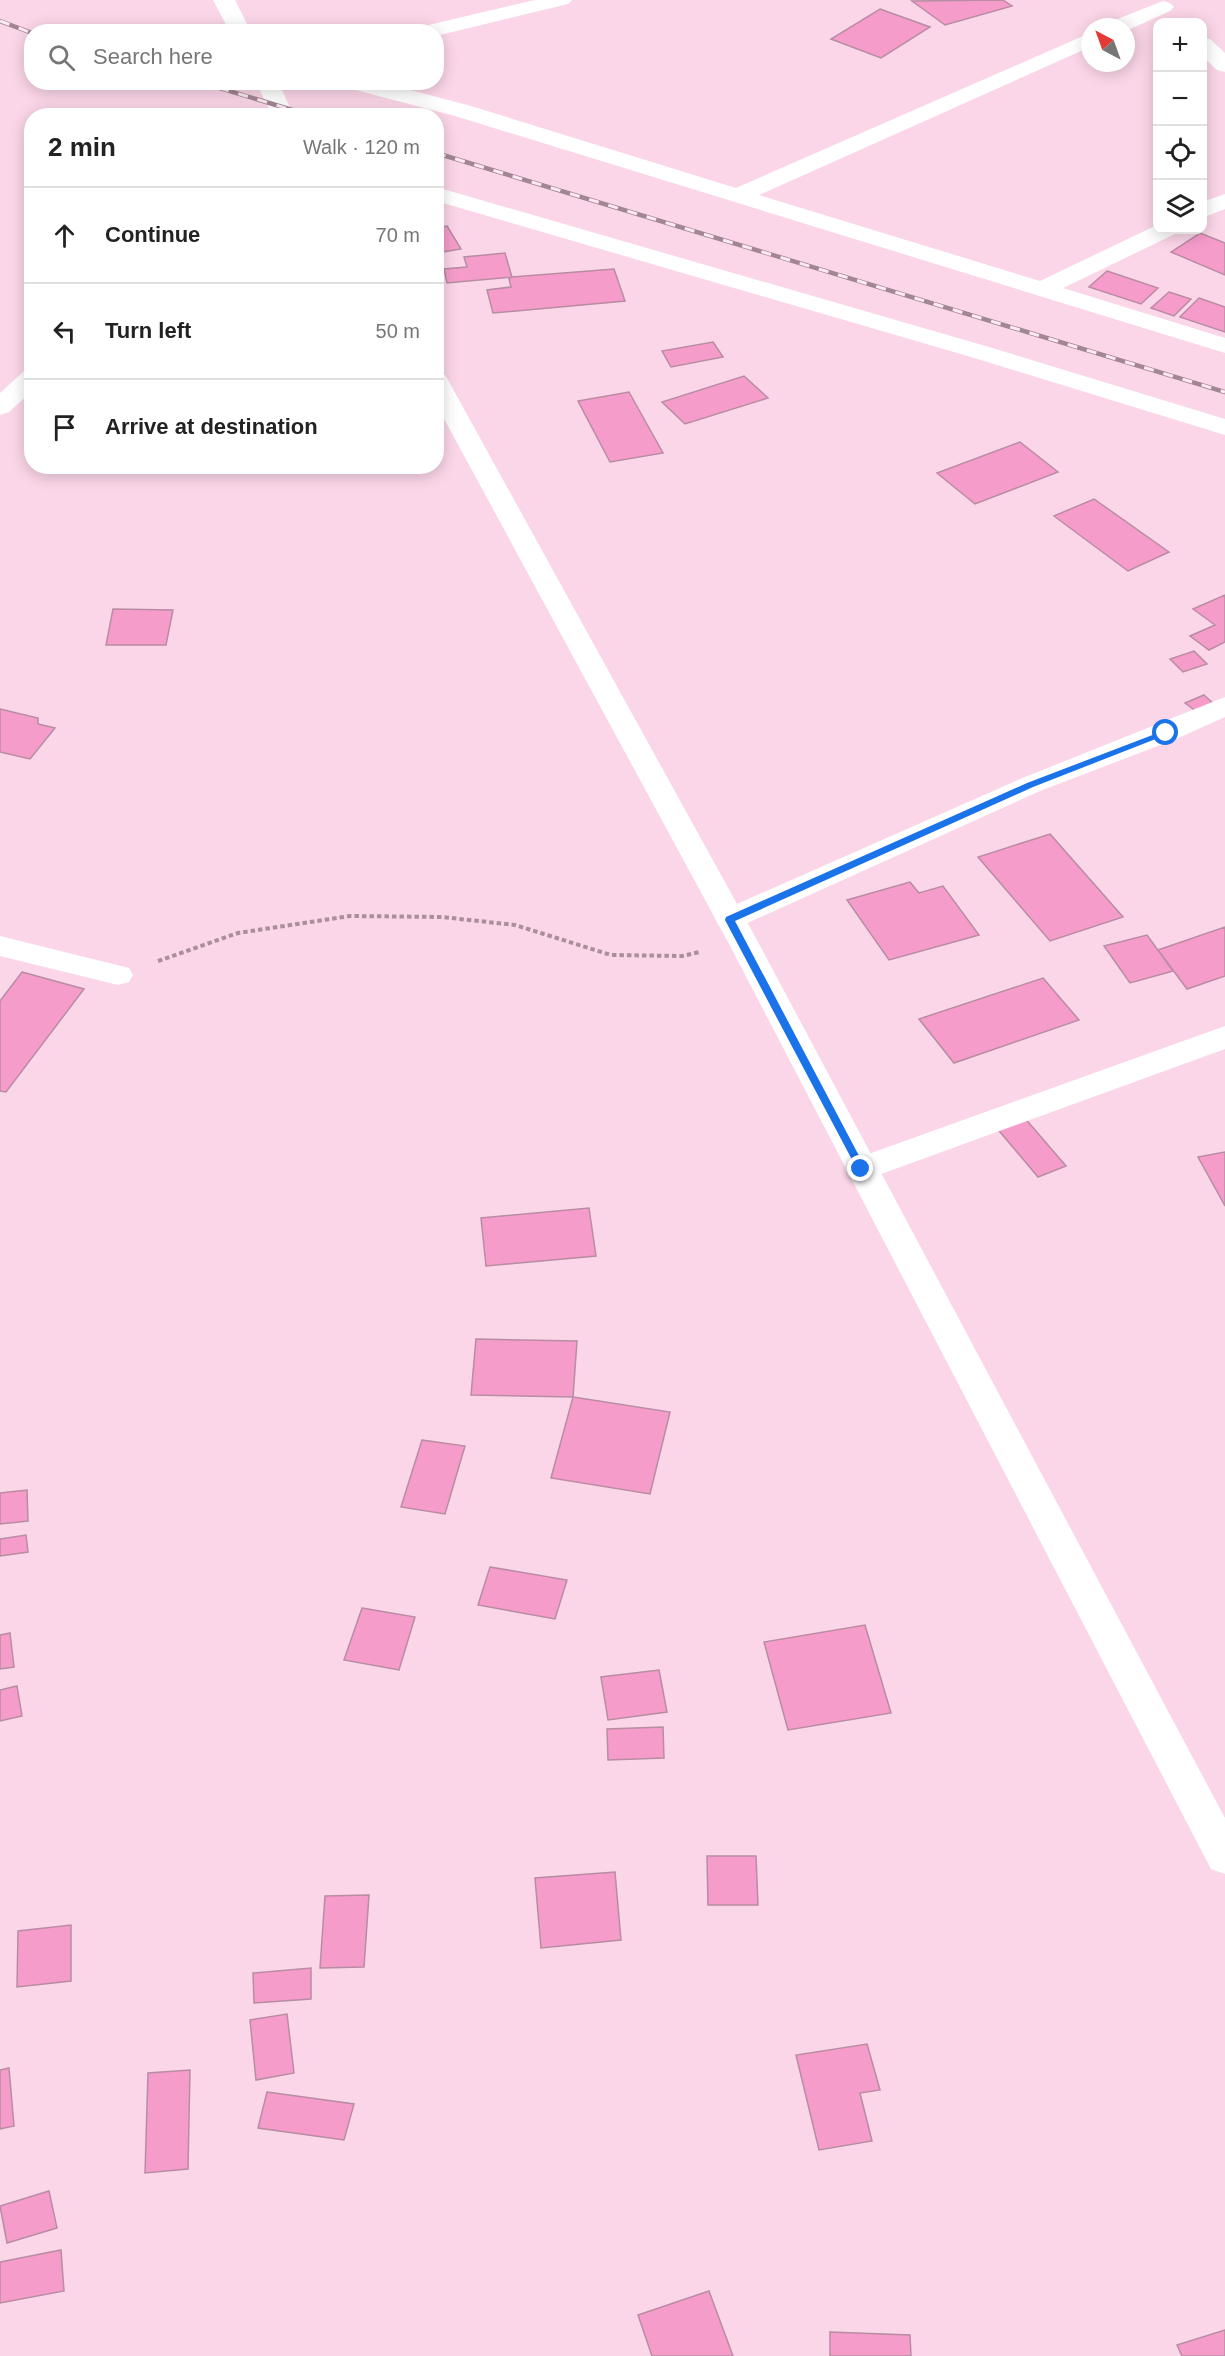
<!DOCTYPE html>
<meta charset="utf-8">
<style>
body{margin:0;font-family:Arial,sans-serif;background:#f6f6f6;color:#222}
.controls{position:absolute;right:18px;top:18px;display:grid;overflow:hidden;border-radius:12px;box-shadow:0 3px 15px #0003}
.controls button{width:54px;height:54px;display:grid;place-items:center;padding:0;border:0;border-bottom:2px solid #e0e0e0;background:#fff;color:#222;font:30px sans-serif}
.compass{position:absolute;left:1081px;top:18px;width:54px;height:54px;border-radius:50%;background:#fff;box-shadow:0 3px 15px #0003;rotate:319deg}
.stop{position:absolute;width:18px;height:18px;margin:-14px;border:4px solid #1a73e8;border-radius:50%;background:#fff}
.stop.end{background:#1a73e8;border-color:#fff;box-shadow:0 2px 6px #0008}
.list{margin:0;padding:0;list-style:none}
h2{display:flex;justify-content:space-between;align-items:center;height:78px;margin:0;padding:0 24px;font-size:26px}
h2 small{font-size:20px;font-weight:400;color:#767676}
.list li{display:grid;grid-template-columns:39px 1fr auto;gap:18px;align-items:center;box-sizing:border-box;height:96px;padding:0 24px;border-top:2px solid #e0e0e0}
.list b{display:block;font-size:22px;white-space:nowrap}
.list em{font-size:20px;font-style:normal;color:#767676}
.icon{flex:none;width:33px;height:33px;fill:none;stroke:currentColor;stroke-width:2;stroke-linecap:round;stroke-linejoin:round}
.map{position:relative;flex:none;width:1225px;height:2356px;overflow:hidden}
.search{position:absolute;background:#fff;box-shadow:0 3px 15px #0003;left:24px;top:24px;width:420px;height:66px;display:flex;align-items:center;gap:15px;box-sizing:border-box;padding:0 21px;border-radius:24px;color:#767676;font-size:22px}
.panel{position:absolute;background:#fff;box-shadow:0 3px 15px #0003;left:24px;top:108px;width:420px;height:366px;border-radius:24px}
.map>svg:first-child{display:block}
.building{fill:#f69ccb;stroke:#b88ca2;stroke-width:1.5}
.lines{fill:none;stroke-linecap:round;stroke-linejoin:round}
.path{stroke:#ab8e9c;stroke-width:4;stroke-dasharray:4.5 3;stroke-linecap:butt}
.minor{fill:#fff;fill-rule:evenodd}
.tertiary{fill:#fff;fill-rule:evenodd}
.primary{fill:#fff;fill-rule:evenodd}
.rail-casing{stroke:#a38694;stroke-width:4.5}
.rail{stroke:#fce9f2;stroke-width:3;stroke-dasharray:10;stroke-linecap:butt}
.route{fill:#1a73e8}
</style>
<div class="map">
<svg width="1225" height="2356" viewBox="0 0 1225 2356">
<rect width="100%" height="100%" fill="#fbd6e8"/>
<path class="building" d="M1003,0L1012,6L945,25L912,1Z
M880,9L930,27L881,58L831,39Z
M447,226L461,249L436,253V228Z
M1200,233L1225,243V275L1171,252Z
M505,253L512,277L447,283L444,269L467,267L464,257Z
M614,269L625,301L493,313L487,290L511,287L509,279L512,277Z
M1107,271L1158,288L1141,304L1089,287Z
M1169,292L1191,299L1174,316L1151,308Z
M1199,298L1225,307V332L1180,317Z
M713,342L723,357L671,367L662,351Z
M744,376L768,398L685,424L662,402Z
M629,392L663,453L610,462L578,401Z
M1020,442L1058,472L975,504L937,473Z
M1094,499L1169,552L1128,571L1054,516Z
M1225,595V642L1209,650L1190,636L1215,625L1193,609Z
M113,609L173,610L166,645H106Z
M1194,651L1207,664L1183,672L1170,659Z
M1204,695L1214,704L1197,712L1185,703Z
M0,709L38,718V724L55,728L30,759L0,752Z
M1050,834L1123,917L1050,941L978,857Z
M910,882L919,893L943,886L979,935L889,960L847,900Z
M1225,927V976L1187,989L1158,950Z
M1147,935L1173,971L1130,983L1104,946Z
M22,972L84,989L6,1092L0,1091V1001Z
M1043,978L1079,1020L954,1063L919,1019Z
M1023,1116L1066,1166L1038,1177L995,1126Z
M1225,1152V1206L1198,1157Z
M589,1208L596,1256L486,1266L481,1218Z
M476,1339L577,1341L573,1397L471,1395Z
M573,1397L670,1412L650,1494L551,1478Z
M422,1440L465,1446L445,1514L401,1507Z
M27,1490L28,1521L0,1524V1493Z
M26,1535L28,1552L0,1556V1539Z
M490,1567L567,1580L555,1619L478,1605Z
M362,1608L415,1617L399,1670L344,1660Z
M865,1625L891,1713L788,1730L764,1642Z
M10,1633L14,1667L0,1669V1635Z
M659,1670L667,1712L608,1720L601,1677Z
M17,1686L22,1716L0,1721V1690Z
M663,1727L664,1758L608,1760L607,1729Z
M707,1856H756L758,1905H708Z
M615,1872L621,1940L541,1948L535,1878Z
M369,1895L364,1967L320,1968L325,1896Z
M71,1925V1981L17,1987L18,1931Z
M311,1968V1999L254,2003L253,1973Z
M287,2014L294,2073L256,2080L250,2020Z
M867,2044L880,2090L860,2093L872,2141L819,2150L796,2055Z
M9,2068L14,2126L0,2129V2070Z
M190,2070L188,2169L145,2173L148,2073Z
M267,2092L354,2104L344,2140L258,2128Z
M49,2191L57,2228L7,2243L0,2206Z
M61,2250L64,2291L0,2303V2262Z
M709,2291L733,2356H652L638,2315Z
M1225,2330V2356H1182L1177,2345Z
M830,2332L910,2335L911,2356H830Z"/>
<g class="lines">
<path class="path" d="M158,961L238,933L350,916L442,917L515,925L611,955L682,956L700,952"/>
<path class="minor" d="M535,0H572L568,4L436,36V32H418L420,27Z
M1163,1L1170,3L1174,7L1170,11L1126,31V27H1107L1110,22Z
M1090,33V47L759,195L1040,281L1157,225L1158,230H1176L1173,235L1063,288L1225,338V353L455,116L344,87L341,82H380L471,106L736,188Z
M1202,38L1210,39L1225,53V72L1217,70L1202,56Z
M436,187L989,347L1225,419V435L971,357L436,201Z
M1225,194V209L1202,218V202Z
M1225,697V717L1176,739L1040,791L741,926L730,929L719,926L715,919L719,912L1020,779Z
M0,936L129,968L133,975L129,982L118,985L0,956Z
M1225,1026V1049L873,1177L861,1181L849,1177L845,1169L849,1161Z"/>
<path class="tertiary" d="M32,370V391L9,412L0,415V393L23,372Z"/>
<path class="primary" d="M213,0H235L251,32H230Z
M256,82H278L294,116H272Z
M436,373L445,375L448,380L758,942L1225,1818V1874L1211,1869L728,942L436,404Z"/>
<g class="rail-casing">
<path id="rail" d="M0,21L32,33
M200,82L312,116
M436,153L1225,392"/>
</g>
<use href="#rail" class="rail"/>
</g>
<path class="route" d="M1163,731L1171,733L1033,787L735,921L866,1169L858,1171L725,920L726,917L1027,783Z"/>
</svg>
<div class="controls">
<button>+</button>
<button>−</button>
<button><svg class="icon" aria-label="locate" viewBox="0 0 24 24"><circle cx="12" cy="12" r="6"/><path d="M12 2v4M12 18v4M2 12h4M18 12h4"/></svg></button>
<button><svg class="icon" aria-label="layers" viewBox="0 0 24 24"><path d="M12 4l9 5-9 5-9-5zM3 14l9 5 9-5"/></svg></button>
</div>
<svg class="compass" viewBox="-18 -18 36 36"><path d="M0-13l5 13h-10z" fill="#e53935"/><path d="M0 13l5-13h-10z" fill="#767676"/></svg>
<div class="stop" style="left:1166px;top:733px"></div>
<div class="stop end" style="left:861px;top:1169px"></div>
<div class="search"><svg class="icon" aria-label="search" viewBox="0 0 24 24"><circle cx="10" cy="10" r="6"/><path d="M15 15l6 6"/></svg>Search here</div>
<section class="panel">
<h2>2 min<small>Walk · 120 m</small></h2>
<ul class="list">
<li><svg class="icon" aria-label="ahead" viewBox="0 0 24 24"><path d="M12 20V5M6 11l6-6 6 6"/></svg><div><b>Continue</b></div><em>70 m</em></li>
<li><svg class="icon" aria-label="left" viewBox="0 0 24 24"><path d="M17 20v-9H6M10 6l-5 5 5 5"/></svg><div><b>Turn left</b></div><em>50 m</em></li>
<li><svg class="icon" aria-label="arrive" viewBox="0 0 24 24"><path d="M6 21V4h12l-3 4 3 4H6"/></svg><div><b>Arrive at destination</b></div></li>
</ul>
</section>
</div>
